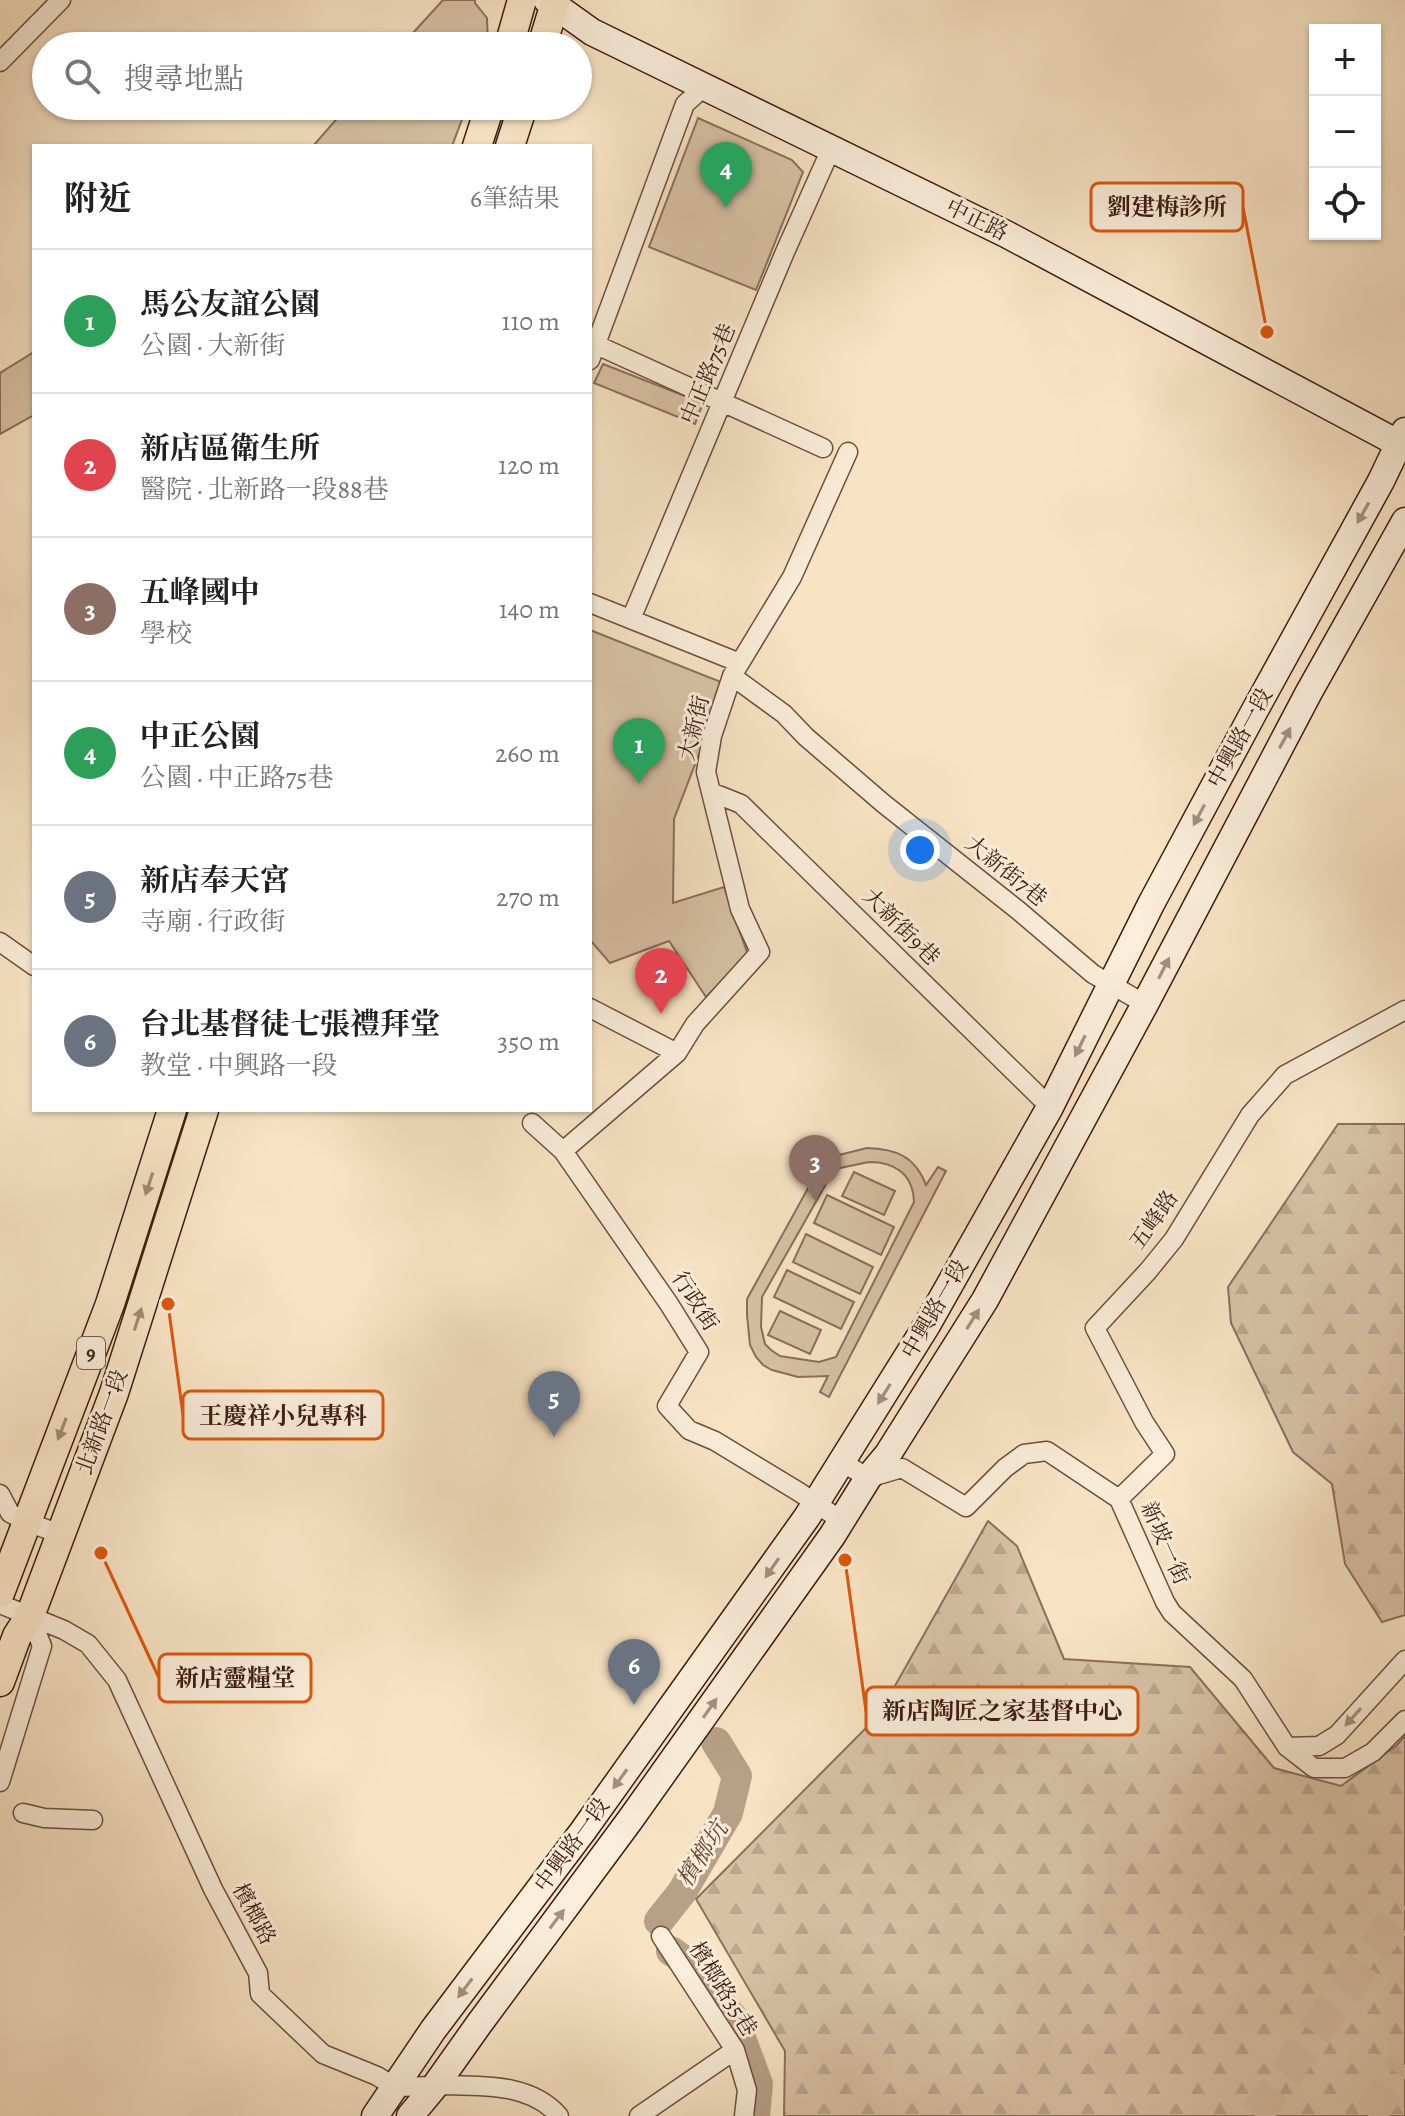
<!DOCTYPE html>
<html lang="zh-TW">
<meta charset="utf-8">
<style>
body{margin:0;font-family:Alegreya,"Noto Serif TC",serif;background:#f2f2f2;color:#222}
.controls{position:absolute;right:24px;top:24px;display:grid;overflow:hidden;border-radius:0px;box-shadow:0 2px 6px #0004}
.controls button{width:72px;height:72px;display:grid;place-items:center;padding:0;border:0;border-bottom:2px solid #e0e0e0;background:#fff;color:#222;font:40px sans-serif}
.you{position:absolute;left:920px;top:850px;width:28px;height:28px;margin:-20px;border:6px solid #fff;border-radius:50%;background:#1a73e8;box-shadow:0 0 0 12px #1a73e833}
.badge{display:grid;place-items:center;width:52px;height:52px;border-radius:50%;background:#0b8043;color:#fff;font-size:26px;font-weight:700}
.pin{position:absolute;translate:-50% -66px;filter:drop-shadow(0 2px 4px #0008)}
.pin::after{content:'';position:absolute;top:42px;width:28px;height:24px;background:inherit;clip-path:polygon(0 0,100% 0,50% 100%)}
.list{margin:0;padding:0;list-style:none}
h2{display:flex;justify-content:space-between;align-items:center;height:104px;margin:0;padding:0 32px;font-size:34px}
h2 small{font-size:26px;font-weight:400;color:#767676}
.list li{display:grid;grid-template-columns:52px 1fr auto;gap:24px;align-items:center;box-sizing:border-box;height:144px;padding:0 32px;border-top:2px solid #e0e0e0}
.list b{display:block;font-size:30px;white-space:nowrap}
.list p{margin:0;font-size:26px;white-space:nowrap;color:#767676}
.list em{font-size:26px;font-style:normal;color:#767676}
.icon{flex:none;width:44px;height:44px;fill:none;stroke:currentColor;stroke-width:2;stroke-linecap:round;stroke-linejoin:round}
.map{position:relative;flex:none;width:1405px;height:2116px;overflow:hidden}
.search{position:absolute;background:#fff;box-shadow:0 2px 6px #0004;left:32px;top:32px;width:560px;height:88px;display:flex;align-items:center;gap:20px;box-sizing:border-box;padding:0 28px;border-radius:44px;color:#767676;font-size:30px}
.panel{position:absolute;background:#fff;box-shadow:0 2px 6px #0004;left:32px;top:144px;width:560px;height:968px;border-radius:0px}
.map>svg:first-child{display:block}
.forest{fill:url(#forest-firs);stroke:#8a6f5c;stroke-width:2}
.green{fill:#d8c2a6;stroke:#8a6f5c;stroke-width:2;fill-rule:evenodd}
.lines{fill:none;stroke-linecap:round;stroke-linejoin:round}
.river{stroke:#b8a088;stroke-width:30}
.highway-tunnel{stroke:#d3bca1;stroke-width:34;stroke-dasharray:34 17;stroke-linecap:butt}
.street-casing{stroke:#6c4e3e;stroke-width:21}
.secondary-casing{stroke:#3d1c11;stroke-width:29}
.primary-casing{stroke:#3d1c11;stroke-width:31}
.street{stroke:#faedd9;stroke-width:18}
.secondary{stroke:#faedd9;stroke-width:26}
.primary{stroke:#f8e4c5;stroke-width:28}
.oneway{fill:#a58f7f}
.oneway2{fill:#a48a74}
.labels{text-anchor:middle;dominant-baseline:central;stroke-width:6;stroke-linejoin:round;paint-order:stroke}
.shield{fill:#faedd9;stroke:#765b4d;stroke-width:2}
.shield-label{font-size:20px;font-weight:bold;fill:#3d1c11}
.street-label{font-size:22px;fill:#3d1c11;stroke:#faedd9}
.water-label{font-size:24px;font-style:italic;fill:#684a3b;stroke:#faedd9}
.leader{fill:none;stroke:#df560c;stroke-width:3}
.callout-dot{fill:#df560c;stroke:#faedd9;stroke-width:3}
.callout{fill:#faedd9;stroke:#df560c;stroke-width:3}
.callout-label{font-size:24px;text-anchor:middle;font-weight:bold;fill:#3d1c11}
</style>
<div class="map">
<svg width="1405" height="2116" viewBox="0 0 1405 2116">
<defs>
<pattern id="forest-firs" width="22" height="20" patternUnits="userSpaceOnUse" patternTransform="scale(2)"><rect width="22" height="20" fill="#d8c2a6"/><path d="M5 1l3.5 6h-7zM16 11l3.5 6h-7z" fill="#baa68e"/></pattern>
</defs>
<rect width="100%" height="100%" fill="#f8e4c5"/>
<filter id="stains"><feTurbulence type="fractalNoise" baseFrequency=".0025" numOctaves="4"/><feColorMatrix values="0 0 0 0 .2 0 0 0 0 .09 0 0 0 0 .02 0 0 0 .5 -.17"/></filter>
<radialGradient id="worn" r=".72"><stop offset=".6" stop-color="#630" stop-opacity="0"/><stop offset="1" stop-color="#630" stop-opacity=".3"/></radialGradient>
<path class="forest" d="M1338,1124H1405V1615L1382,1622L1345,1564L1332,1484L1293,1452L1231,1323L1228,1287Z
M988,1521L1017,1546L1064,1659L1190,1667L1274,1768L1341,1786L1397,1745L1405,1736V2116H784L785,2051L696,1899L878,1716Z"/>
<path class="green" d="M443,0H475V3L487,18L488,46H401Z
M348,106H467L452,146H313Z
M698,118L792,160L803,172L756,290L649,247Z
M34,352V415L0,434V373Z
M603,364L703,403L695,424L594,383Z
M590,630L726,684L674,819L673,903L724,887L748,955L706,997L669,941L610,963L590,940Z
M867,1148C896,1149 915,1156 926,1185L938,1167L946,1171L829,1397L820,1392L828,1376L798,1377L772,1370L763,1365L756,1357L750,1345L747,1315V1299L818,1170L831,1157ZM869,1162C895,1162 913,1174 914,1202L836,1357L819,1362L780,1356L771,1350L765,1344L761,1327L762,1297L830,1177L840,1168Z
M854,1172L895,1191L884,1215L842,1196Z
M827,1195L894,1227L881,1255L814,1223Z
M806,1234L873,1267L860,1294L793,1262Z
M787,1270L854,1302L841,1329L774,1297Z
M780,1311L821,1330L810,1354L768,1335Z"/>
<g class="lines">
<path class="river" d="M659,1921L682,1892L728,1813L737,1776L716,1742
M671,1951L684,1960L734,2019L758,2084L755,2116"/>
<path class="highway-tunnel" d="M1255,2116L1405,1906
M1369,2116L1405,2065"/>
<g class="street-casing">
<path id="street" d="M0,62L61,0
M590,342L823,448
M590,360L685,104L704,87
M590,603L740,663
M631,619L785,252L831,149
M732,676L784,714L806,737L884,804L1019,911L1093,974L1145,1004
M711,792L741,804L1050,1107
M0,942L34,966
M590,1008L677,1053
M532,1123L563,1151L669,1304L699,1352L667,1406L689,1430L715,1441L799,1492L842,1521
M563,1151L677,1053L695,1024L760,952L740,909L706,772L712,736L732,676L792,577L848,452
M842,1462L868,1478L902,1468L966,1507L1005,1468L1024,1454L1047,1451L1119,1499L1165,1602L1172,1613L1243,1679L1287,1747L1314,1768H1345L1373,1752L1405,1720
M0,1494L10,1513L27,1522L60,1534
M1119,1499L1165,1454L1144,1422L1095,1328L1148,1271L1174,1239L1250,1115L1285,1075L1405,1010
M0,1604L64,1630L88,1644L117,1680L213,1889L258,1973L260,1994L323,2054L377,2076L395,2087L435,2086L439,2085C479,2086 530,2082 559,2116
M1287,1747L1319,1746L1337,1735L1405,1660
M0,1782L42,1646L30,1616
M23,1813L44,1818L93,1820
M661,1936L735,2050L747,2090L744,2116
M639,2116L735,2050"/>
</g>
<g class="secondary-casing">
<path id="secondary" d="M547,0L592,32L1006,234L1405,447
M375,2116L433,2030L583,1831L807,1517L927,1325L1050,1107L1151,904L1255,710L1381,481L1405,431
M410,2116L435,2086L479,2024L630,1820L832,1536L868,1478L888,1454L985,1300L1145,1004L1309,692L1405,521"/>
</g>
<g class="primary-casing">
<path id="primary" d="M509,46L522,0
M542,46L556,0
M477,146L490,106
M510,146L523,106
M0,1593L110,1304L172,1110
M0,1682L17,1636L30,1616L114,1393L204,1110"/>
</g>
<use href="#street" class="street"/>
<use href="#secondary" class="secondary"/>
<use href="#primary" class="primary"/>
</g>
<defs><path id="oneway-solid" d="M-6-.8H1V-3.2L6.5 0L1 3.2V.8H-6Z" transform="scale(2)"/></defs>
<g class="oneway">
<use href="#oneway-solid" transform="translate(1363 513) rotate(119)"/>
<use href="#oneway-solid" transform="translate(1285 738) rotate(-62)"/>
<use href="#oneway-solid" transform="translate(1199 815) rotate(118)"/>
<use href="#oneway-solid" transform="translate(1164 968) rotate(-63)"/>
<use href="#oneway-solid" transform="translate(1080 1046) rotate(116)"/>
<use href="#oneway-solid" transform="translate(973 1319) rotate(-58)"/>
<use href="#oneway-solid" transform="translate(884 1394) rotate(122)"/>
<use href="#oneway-solid" transform="translate(772 1568) rotate(125)"/>
<use href="#oneway-solid" transform="translate(710 1708) rotate(-55)"/>
<use href="#oneway-solid" transform="translate(1353 1717) rotate(132)"/>
<use href="#oneway-solid" transform="translate(620 1779) rotate(126)"/>
<use href="#oneway-solid" transform="translate(557 1919) rotate(-53)"/>
<use href="#oneway-solid" transform="translate(465 1988) rotate(127)"/>
</g>
<g class="oneway2">
<use href="#oneway-solid" transform="translate(149 1184) rotate(108)"/>
<use href="#oneway-solid" transform="translate(138 1319) rotate(-72)"/>
<use href="#oneway-solid" transform="translate(62 1429) rotate(111)"/>
</g>
<g class="labels">
<rect class="shield" x="77" y="1337" width="28" height="32" rx="6"/>
<g class="shield-label">
<text x="91" y="1353">9</text>
</g>
<g class="street-label">
<text transform="translate(977 220) rotate(26)">中正路</text>
<text transform="translate(708 374) rotate(-67)">中正路75巷</text>
<text transform="translate(694 728) rotate(-76)">大新街</text>
<text transform="translate(1240 738) rotate(-61)">中興路一段</text>
<text transform="translate(1006 871) rotate(39)">大新街7巷</text>
<text transform="translate(901 927) rotate(45)">大新街9巷</text>
<text transform="translate(1154 1220) rotate(-55)">五峰路</text>
<text transform="translate(695 1301) rotate(57)">行政街</text>
<text transform="translate(935 1309) rotate(-60)">中興路一段</text>
<text transform="translate(102 1422) rotate(-70)">北新路一段</text>
<text transform="translate(1165 1543) rotate(66)">新坡一街</text>
<text transform="translate(572 1845) rotate(-54)">中興路一段</text>
<text transform="translate(254 1914) rotate(62)">檳榔路</text>
<text transform="translate(723 1989) rotate(58)">檳榔路35巷</text>
</g>
<g class="water-label">
<text transform="translate(702 1854) rotate(-57)">檳榔坑</text>
</g>
</g>
<path class="leader" d="M1267 332L1243 207M168 1304L183 1415M101 1553L159 1678M845 1560L866 1711"/>
<g class="callout-dot">
<circle cx="1267" cy="332" r="8"/>
<circle cx="168" cy="1304" r="8"/>
<circle cx="101" cy="1553" r="8"/>
<circle cx="845" cy="1560" r="8"/>
</g>
<g class="callout">
<rect x="1091" y="183" width="152" height="48" rx="8"/>
<rect x="183" y="1391" width="200" height="48" rx="8"/>
<rect x="159" y="1654" width="152" height="48" rx="8"/>
<rect x="866" y="1687" width="272" height="48" rx="8"/>
</g>
<g class="callout-label">
<text x="1167" y="215">劉建梅診所</text>
<text x="283" y="1424">王慶祥小兒專科</text>
<text x="235" y="1686">新店靈糧堂</text>
<text x="1002" y="1719">新店陶匠之家基督中心</text>
</g>
<rect width="100%" height="100%" filter="url(#stains)"/>
<rect width="100%" height="100%" fill="url(#worn)"/>
</svg>
<div class="controls">
<button>+</button>
<button>−</button>
<button><svg class="icon" aria-label="locate" viewBox="0 0 24 24"><circle cx="12" cy="12" r="6"/><path d="M12 2v4M12 18v4M2 12h4M18 12h4"/></svg></button>
</div>
<div class="you"></div>
<div class="pin badge" style="left:639px;top:784px;background:#2e9e5b">1</div>
<div class="pin badge" style="left:661px;top:1014px;background:#e0444e">2</div>
<div class="pin badge" style="left:815px;top:1201px;background:#8d6e63">3</div>
<div class="pin badge" style="left:726px;top:208px;background:#2e9e5b">4</div>
<div class="pin badge" style="left:554px;top:1437px;background:#6b7280">5</div>
<div class="pin badge" style="left:634px;top:1705px;background:#6b7280">6</div>
<div class="search"><svg class="icon" aria-label="search" viewBox="0 0 24 24"><circle cx="10" cy="10" r="6"/><path d="M15 15l6 6"/></svg>搜尋地點</div>
<section class="panel">
<h2>附近<small>6筆結果</small></h2>
<ul class="list">
<li><span class="badge" style="background:#2e9e5b">1</span><div><b>馬公友誼公園</b><p>公園 · 大新街</p></div><em>110 m</em></li>
<li><span class="badge" style="background:#e0444e">2</span><div><b>新店區衛生所</b><p>醫院 · 北新路一段88巷</p></div><em>120 m</em></li>
<li><span class="badge" style="background:#8d6e63">3</span><div><b>五峰國中</b><p>學校</p></div><em>140 m</em></li>
<li><span class="badge" style="background:#2e9e5b">4</span><div><b>中正公園</b><p>公園 · 中正路75巷</p></div><em>260 m</em></li>
<li><span class="badge" style="background:#6b7280">5</span><div><b>新店奉天宮</b><p>寺廟 · 行政街</p></div><em>270 m</em></li>
<li><span class="badge" style="background:#6b7280">6</span><div><b>台北基督徒七張禮拜堂</b><p>教堂 · 中興路一段</p></div><em>350 m</em></li>
</ul>
</section>
</div>
